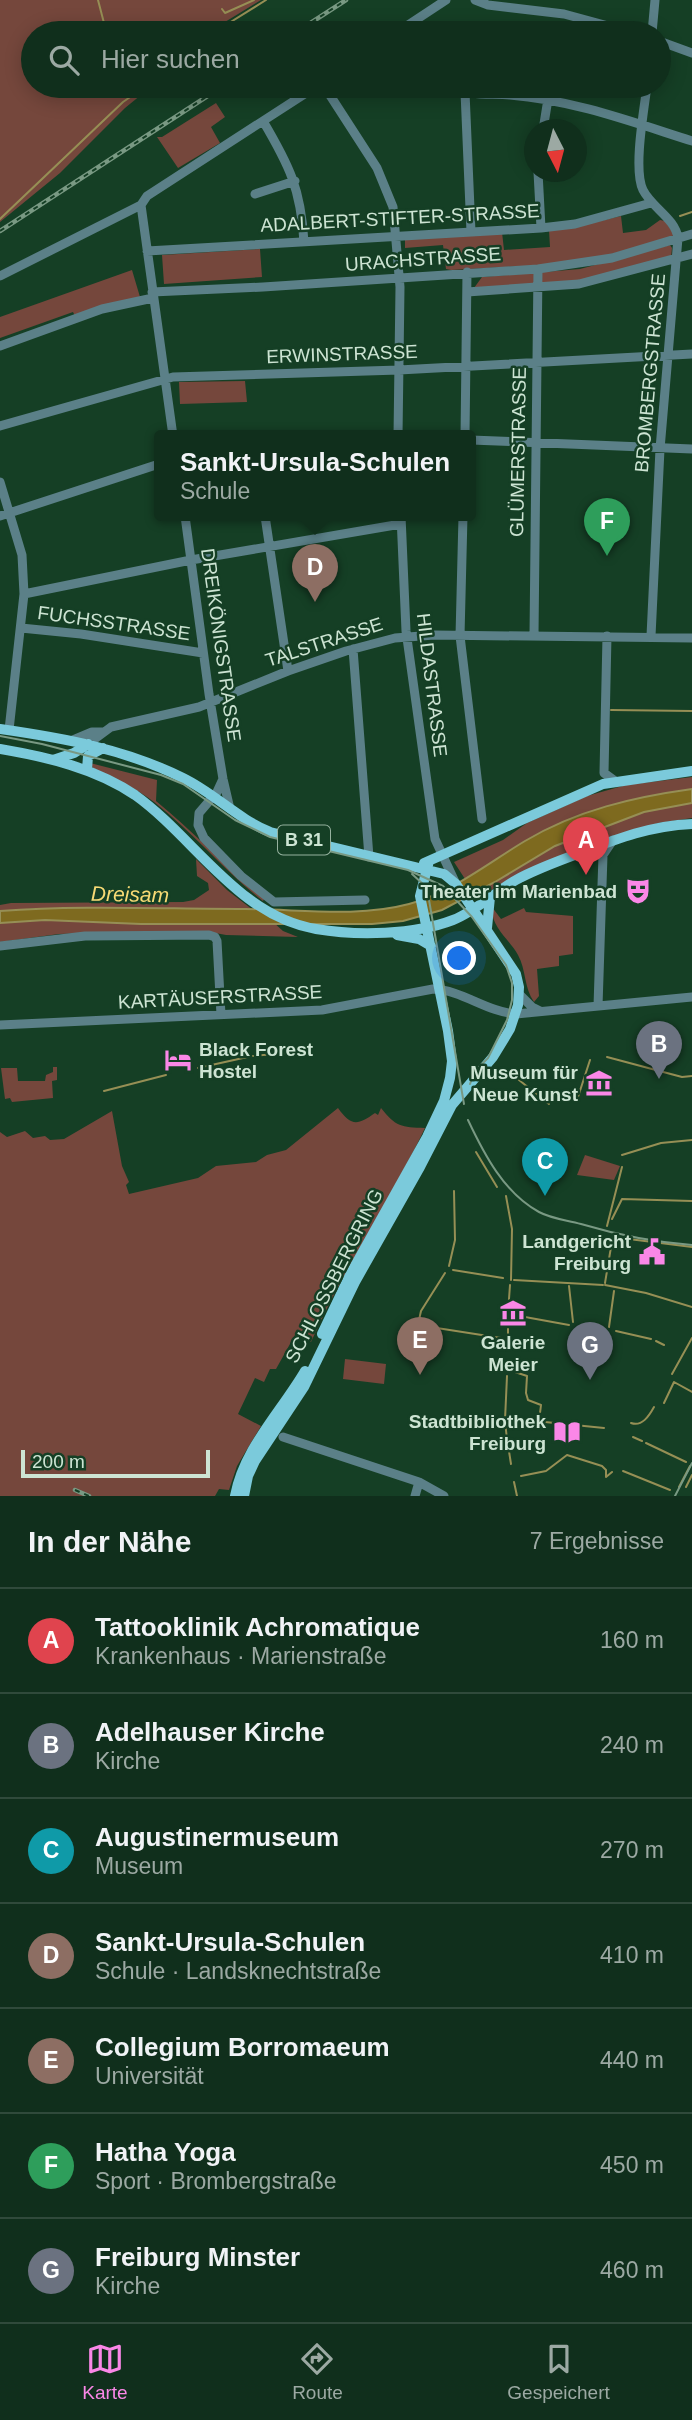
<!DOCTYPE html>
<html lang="de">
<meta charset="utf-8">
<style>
body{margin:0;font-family:Helvetica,sans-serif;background:#193725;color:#f1f3f6}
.compass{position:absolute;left:524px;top:119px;width:63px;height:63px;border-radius:50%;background:#102f1c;box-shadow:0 4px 18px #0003;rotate:174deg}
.scale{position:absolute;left:21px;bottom:18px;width:189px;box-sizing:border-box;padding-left:7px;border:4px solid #cde4d3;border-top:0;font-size:19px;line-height:24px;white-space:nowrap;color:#cde4d3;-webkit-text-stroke:5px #153f25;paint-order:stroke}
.you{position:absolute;left:460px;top:959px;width:24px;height:24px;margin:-18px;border:5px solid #fff;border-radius:50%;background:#1a73e8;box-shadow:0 0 0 10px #1a73e833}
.badge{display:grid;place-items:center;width:46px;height:46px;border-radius:50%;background:#fa87e7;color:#fff;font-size:23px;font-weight:700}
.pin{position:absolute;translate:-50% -58px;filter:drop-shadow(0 2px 4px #0008)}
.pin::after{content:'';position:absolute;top:37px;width:24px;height:21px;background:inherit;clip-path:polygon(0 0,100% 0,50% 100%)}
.popup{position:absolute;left:154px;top:430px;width:322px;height:91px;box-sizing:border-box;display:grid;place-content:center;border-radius:7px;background:#102f1c;filter:drop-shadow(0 2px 5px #0005);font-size:23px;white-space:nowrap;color:#9ca9a3}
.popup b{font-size:26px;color:#f1f3f6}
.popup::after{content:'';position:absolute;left:50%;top:100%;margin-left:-14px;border:14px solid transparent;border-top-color:#102f1c}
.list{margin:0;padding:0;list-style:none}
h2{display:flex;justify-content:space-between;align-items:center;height:91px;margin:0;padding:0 28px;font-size:30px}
h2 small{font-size:23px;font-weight:400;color:#9ca9a3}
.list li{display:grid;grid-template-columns:46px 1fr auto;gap:21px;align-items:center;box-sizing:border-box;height:105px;padding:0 28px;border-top:2px solid #304a3b}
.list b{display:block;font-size:26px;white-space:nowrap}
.list p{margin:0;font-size:23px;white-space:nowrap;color:#9ca9a3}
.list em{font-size:23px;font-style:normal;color:#9ca9a3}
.icon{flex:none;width:38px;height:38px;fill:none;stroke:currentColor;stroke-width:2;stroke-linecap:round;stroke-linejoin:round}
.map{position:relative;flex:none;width:692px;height:1496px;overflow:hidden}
.search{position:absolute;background:#102f1c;box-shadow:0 4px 18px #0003;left:21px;right:21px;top:21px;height:77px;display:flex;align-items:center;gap:18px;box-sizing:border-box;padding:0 24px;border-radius:38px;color:#9ca9a3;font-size:26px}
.sheet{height:826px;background:#102f1c}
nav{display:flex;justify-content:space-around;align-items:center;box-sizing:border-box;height:98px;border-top:2px solid #304a3b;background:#102f1c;font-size:19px;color:#9ca9a3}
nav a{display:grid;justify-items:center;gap:4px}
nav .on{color:#fa87e7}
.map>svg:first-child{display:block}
.green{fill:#75473c}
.water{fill:#7e6a1f;stroke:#968f55;stroke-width:2}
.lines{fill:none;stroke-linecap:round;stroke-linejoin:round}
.stream{stroke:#968f55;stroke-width:2}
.minor{stroke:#5b8088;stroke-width:9}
.major{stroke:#7bcadb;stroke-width:10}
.tram{stroke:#799983;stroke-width:2}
.rail-casing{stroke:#799983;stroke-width:4.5}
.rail{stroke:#153f25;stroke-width:2;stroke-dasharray:5;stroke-linecap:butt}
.labels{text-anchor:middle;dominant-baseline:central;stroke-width:5;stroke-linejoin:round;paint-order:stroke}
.shield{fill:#153f25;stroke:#96b29f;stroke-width:2}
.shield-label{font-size:18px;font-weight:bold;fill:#cde4d3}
.street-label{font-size:19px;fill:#cde4d3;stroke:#153f25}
.poi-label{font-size:19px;font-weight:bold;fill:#cde4d3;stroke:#153f25;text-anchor:end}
.water-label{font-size:21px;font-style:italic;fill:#f7da75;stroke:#153f25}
</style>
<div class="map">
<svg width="692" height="1496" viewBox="0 0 692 1496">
<rect width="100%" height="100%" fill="#153f25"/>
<path class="green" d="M0,0H261L207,33H33V86H152L125,108L60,173L0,222Z
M216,103L225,117L211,127L220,143L178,168L157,137H162Z
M621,216L623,233L646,230L660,220L665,221L674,234L671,238L593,259L545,265L451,270L446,269L443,245L405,248V239L502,232L504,250L550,247L549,230L571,228Z
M670,245L672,248L671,258L578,282L474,288L482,277L580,269Z
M260,249L262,277L164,284L162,255Z
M132,270L140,297L75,316L73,312L0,338V317Z
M245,381L247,402L180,404L179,382Z
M90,763L157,780L156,801C194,832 227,868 264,899L263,901C224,871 193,832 154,802C136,788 114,778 93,768Z
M692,777V789C632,797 583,810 529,839C507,851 487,867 465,879L454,862L503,840L527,823L587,796L626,785Z
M692,803V818L659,823L620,834L533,867L477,898L474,893L555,846L644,812Z
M196,859L227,890L253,910L40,908L0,911V905L11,903L183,902L194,900L209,890L208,883L197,876Z
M492,907L501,919L524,908L526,912L573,916V954L559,956V966L537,969L539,996L534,1002C524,988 526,969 518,955C509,939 490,926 492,907Z
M45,920L141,924L273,922L283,931L298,937L226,935L210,932H123L59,934L0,942V923Z
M53,1067H57V1080L52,1081L53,1098L12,1102L10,1098L5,1099L1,1068H17L18,1081H45L46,1075L53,1072Z
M338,1108C351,1126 357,1126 375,1113L378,1115L381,1108C396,1127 401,1127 425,1128C390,1201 344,1268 311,1342L295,1335L276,1369H270L264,1382L255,1378L238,1414L261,1426L237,1466L229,1490L219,1489L215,1496H0V1132L7,1137L25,1131L33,1138L45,1136L50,1140L64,1139L112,1111L122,1166L129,1182L126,1185L129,1194L198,1178L216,1166L256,1162L267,1155L286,1150Z
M585,1155L620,1166L614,1180L577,1175Z
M345,1359L386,1364L384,1384L343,1379Z"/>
<path class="water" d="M692,789V803L644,812L555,846L495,882L442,910L403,921L372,924H141L45,920L0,923V911C81,905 163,909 245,909C299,909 356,918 409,904C453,892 488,863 525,841C577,810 634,797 692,789Z"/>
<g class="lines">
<path class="stream" d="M98,0L104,23L100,33
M222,9L225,13L254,0
M213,33L266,0
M680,216L692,212
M0,219L123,102L146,86
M611,710L692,711
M607,1057L682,1077L692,1076
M198,1068L252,1056L289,1053L313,1048
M514,1076L549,1104
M104,1091L166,1075
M577,1100L590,1060
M476,1152L497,1187
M622,1155L661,1143L692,1140
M506,1196L512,1229L511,1280
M612,1219L622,1199L692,1201
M607,1226L622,1167
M621,1238L692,1247
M449,1266L455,1240L454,1191
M453,1270L503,1278
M514,1280L603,1285
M605,1283L612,1241
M605,1285L646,1293L692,1307
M569,1286L573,1322
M508,1313L510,1285
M514,1315L569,1325
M419,1320L421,1311L445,1273
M424,1326L501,1338
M609,1327L614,1291
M616,1331L651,1339
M508,1334V1315
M656,1341L664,1345
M515,1372L527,1376L526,1393L528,1400L541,1405L539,1421
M672,1374L692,1338
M664,1403L674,1382L692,1392
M505,1420L507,1376
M511,1420L537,1424
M505,1422L507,1439
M545,1422L604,1428
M631,1423C642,1427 649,1416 654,1407
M633,1437L642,1441
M646,1443L686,1462
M508,1445L511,1464
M623,1471L670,1490
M521,1476L546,1471L567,1455L602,1466L606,1470V1477L612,1472
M514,1482L517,1496
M679,1487L690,1466
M686,1487L692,1475"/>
<path class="minor" d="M475,0L488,5L564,14L634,33
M396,33L446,0
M652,33L655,0
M659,41L692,53
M324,86L377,168L393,207L400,287L398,436
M452,86C470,97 490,93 510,95C573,100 632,122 692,141
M647,86C644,110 633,170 643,190C652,208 675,218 678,238L660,449L651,636
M465,92L471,232
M263,121C289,165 301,189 304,242
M543,130L548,99
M538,172L541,228
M255,194L295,181
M141,205L173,436
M141,205L147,196L317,86
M147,251L541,228L575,224L651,203
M0,276L141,205
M152,292L263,287L538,269L612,258L692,234
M467,292L579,284L692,254
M0,346L102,309L153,298
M0,426L173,377L399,370L692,354
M465,436L467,272
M471,440L692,449
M0,482L22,555L24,594L9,730
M0,516L159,464
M185,516L209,694L223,779L230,809
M265,516L288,671
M401,516L406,631L435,839L455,882
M463,516L460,636L482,819
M24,594L191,560L401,524
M21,628L81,634L203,653
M534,635L538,269
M607,636L604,773L615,781
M353,649L369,857
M73,740L92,732H102
M88,744L111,727L199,707L288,671L346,651L395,638L434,635L692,638
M223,779L217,792L199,813L198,825L204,838L241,876L274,902L365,900
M0,946L85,936L209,935L215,937L217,941L221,1015
M519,994L532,1007L540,1011
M598,1006L603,855L613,840
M0,1025L322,1010L433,989C462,990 487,1012 516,1014L692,997
M283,1437L419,1482L444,1496
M415,1496L419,1482"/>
<path class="major" d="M0,729C63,738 125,749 183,778C214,793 238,819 270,832L444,874L456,884L516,974L519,987L518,1005L510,1029L493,1057L452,1105L420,1167L355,1282L304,1387L255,1461L248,1476L244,1496
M0,749C47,757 95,768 135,795C195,838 238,916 316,929C357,936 414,935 453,920C476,911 495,892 516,880C536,869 558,861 580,853C619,838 650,826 692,824
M53,760L74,753L88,744
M87,770L88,756L103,748
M424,863L603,784L692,771
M487,928L490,897
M397,935L419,939L431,946
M322,1334L351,1273L427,1137L444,1101L450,1078L452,1061L448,1031L420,896L429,861
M235,1496C244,1448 281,1412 305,1371"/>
<path class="tram" d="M0,736L42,744L161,775L183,784L235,820L270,837L408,870L443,886L472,917L506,965L512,983V1000L507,1020L488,1058L475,1071L470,1084
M412,874L423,884L428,894L464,1104
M468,1120C484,1154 504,1193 539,1212C552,1219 567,1220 581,1224C618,1235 653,1242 692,1245
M675,1496L692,1463"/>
<g class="rail-casing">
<path id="rail" d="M295,33L346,0
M0,231L223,86
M75,1490L89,1496"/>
</g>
<use href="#rail" class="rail"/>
</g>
<defs>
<g id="theatre-bare" transform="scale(2.1)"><path d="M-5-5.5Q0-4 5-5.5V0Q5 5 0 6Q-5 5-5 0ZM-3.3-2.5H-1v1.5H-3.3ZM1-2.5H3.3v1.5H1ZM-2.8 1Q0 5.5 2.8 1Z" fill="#fa87e7" stroke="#153f25" stroke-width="2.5" paint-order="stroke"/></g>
<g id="hotel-bare" transform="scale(2.1)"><path d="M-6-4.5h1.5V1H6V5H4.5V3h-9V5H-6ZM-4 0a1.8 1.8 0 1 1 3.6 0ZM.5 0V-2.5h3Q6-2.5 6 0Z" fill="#fa87e7" stroke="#153f25" stroke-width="2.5" paint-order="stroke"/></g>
<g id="museum-bare" transform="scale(2.1)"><path d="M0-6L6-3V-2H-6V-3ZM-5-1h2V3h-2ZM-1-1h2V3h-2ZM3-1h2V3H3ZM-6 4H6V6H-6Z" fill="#fa87e7" stroke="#153f25" stroke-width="2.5" paint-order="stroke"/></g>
<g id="civic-bare" transform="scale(2.1)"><path d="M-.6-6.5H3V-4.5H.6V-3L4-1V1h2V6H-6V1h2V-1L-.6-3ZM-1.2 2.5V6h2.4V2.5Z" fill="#fa87e7" stroke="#153f25" stroke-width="2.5" paint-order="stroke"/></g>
<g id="library-bare" transform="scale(2.1)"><path d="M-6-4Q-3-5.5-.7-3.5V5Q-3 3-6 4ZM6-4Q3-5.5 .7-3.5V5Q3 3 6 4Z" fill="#fa87e7" stroke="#153f25" stroke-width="2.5" paint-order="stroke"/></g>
</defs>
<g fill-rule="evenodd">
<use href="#theatre-bare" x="638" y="891"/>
<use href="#hotel-bare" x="178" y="1060"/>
<use href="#museum-bare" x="599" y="1083"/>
<use href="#civic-bare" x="652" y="1252"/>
<use href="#museum-bare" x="513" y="1313"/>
<use href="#library-bare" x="567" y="1432"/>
</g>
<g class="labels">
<rect class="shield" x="278" y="825.5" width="52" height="29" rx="5"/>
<g class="shield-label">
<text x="304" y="840">B 31</text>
</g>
<g class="street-label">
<text transform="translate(400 218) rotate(-3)">ADALBERT-STIFTER-STRASSE</text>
<text transform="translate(423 259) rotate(-4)">URACHSTRASSE</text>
<text transform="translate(342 354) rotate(-2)">ERWINSTRASSE</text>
<text transform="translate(650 373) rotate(-85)">BROMBERGSTRASSE</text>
<text transform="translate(518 452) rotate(-89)">GLÜMERSTRASSE</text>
<text transform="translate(114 623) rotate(8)">FUCHSSTRASSE</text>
<text transform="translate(324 642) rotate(-18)">TALSTRASSE</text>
<text transform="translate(221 645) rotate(82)">DREIKÖNIGSTRASSE</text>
<text transform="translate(432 685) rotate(83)">HILDASTRASSE</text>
<text transform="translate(220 997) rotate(-3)">KARTÄUSERSTRASSE</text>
<text transform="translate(334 1276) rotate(-63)">SCHLOSSBERGRING</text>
</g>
<g class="poi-label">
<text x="617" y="891">Theater im Marienbad</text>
<text x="199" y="1049" text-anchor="start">Black Forest<tspan x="199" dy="22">Hostel</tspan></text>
<text x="578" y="1072">Museum für<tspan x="578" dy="22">Neue Kunst</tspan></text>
<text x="631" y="1241">Landgericht<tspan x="631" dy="22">Freiburg</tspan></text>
<text x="513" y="1342" text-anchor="middle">Galerie<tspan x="513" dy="22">Meier</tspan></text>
<text x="546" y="1421">Stadtbibliothek<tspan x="546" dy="22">Freiburg</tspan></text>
</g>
<g class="water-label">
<text transform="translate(130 894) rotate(1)">Dreisam</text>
</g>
</g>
</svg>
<svg class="compass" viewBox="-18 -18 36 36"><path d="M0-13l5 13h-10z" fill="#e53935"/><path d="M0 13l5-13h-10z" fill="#9ca9a3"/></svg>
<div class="scale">200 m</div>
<div class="you"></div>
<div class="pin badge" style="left:586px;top:875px;background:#e0444e">A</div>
<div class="pin badge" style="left:659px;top:1079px;background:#6b7280">B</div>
<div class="pin badge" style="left:545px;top:1196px;background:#0f9aa8">C</div>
<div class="pin badge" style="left:315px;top:602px;background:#8d6e63">D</div>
<div class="popup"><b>Sankt-Ursula-Schulen</b>Schule</div>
<div class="pin badge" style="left:420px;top:1375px;background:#8d6e63">E</div>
<div class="pin badge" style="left:607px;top:556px;background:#2e9e5b">F</div>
<div class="pin badge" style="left:590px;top:1380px;background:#6b7280">G</div>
<div class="search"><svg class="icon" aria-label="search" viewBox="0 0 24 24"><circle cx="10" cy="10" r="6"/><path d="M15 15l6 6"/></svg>Hier suchen</div>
</div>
<section class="sheet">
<h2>In der Nähe<small>7 Ergebnisse</small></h2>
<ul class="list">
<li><span class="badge" style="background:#e0444e">A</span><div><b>Tattooklinik Achromatique</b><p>Krankenhaus · Marienstraße</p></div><em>160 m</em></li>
<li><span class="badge" style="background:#6b7280">B</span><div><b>Adelhauser Kirche</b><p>Kirche</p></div><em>240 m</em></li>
<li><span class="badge" style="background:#0f9aa8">C</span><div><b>Augustinermuseum</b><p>Museum</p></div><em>270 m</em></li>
<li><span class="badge" style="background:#8d6e63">D</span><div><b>Sankt-Ursula-Schulen</b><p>Schule · Landsknechtstraße</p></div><em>410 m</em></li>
<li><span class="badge" style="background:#8d6e63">E</span><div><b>Collegium Borromaeum</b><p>Universität</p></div><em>440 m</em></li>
<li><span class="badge" style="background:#2e9e5b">F</span><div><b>Hatha Yoga</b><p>Sport · Brombergstraße</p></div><em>450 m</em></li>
<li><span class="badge" style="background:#6b7280">G</span><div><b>Freiburg Minster</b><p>Kirche</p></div><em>460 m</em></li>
</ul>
</section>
<nav>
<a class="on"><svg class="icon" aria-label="map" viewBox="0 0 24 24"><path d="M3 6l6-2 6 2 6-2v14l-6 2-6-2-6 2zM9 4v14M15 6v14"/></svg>Karte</a>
<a><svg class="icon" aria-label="directions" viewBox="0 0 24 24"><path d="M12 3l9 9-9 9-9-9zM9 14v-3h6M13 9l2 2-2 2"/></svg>Route</a>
<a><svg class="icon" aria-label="saved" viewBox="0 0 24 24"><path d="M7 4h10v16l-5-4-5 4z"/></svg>Gespeichert</a>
</nav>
